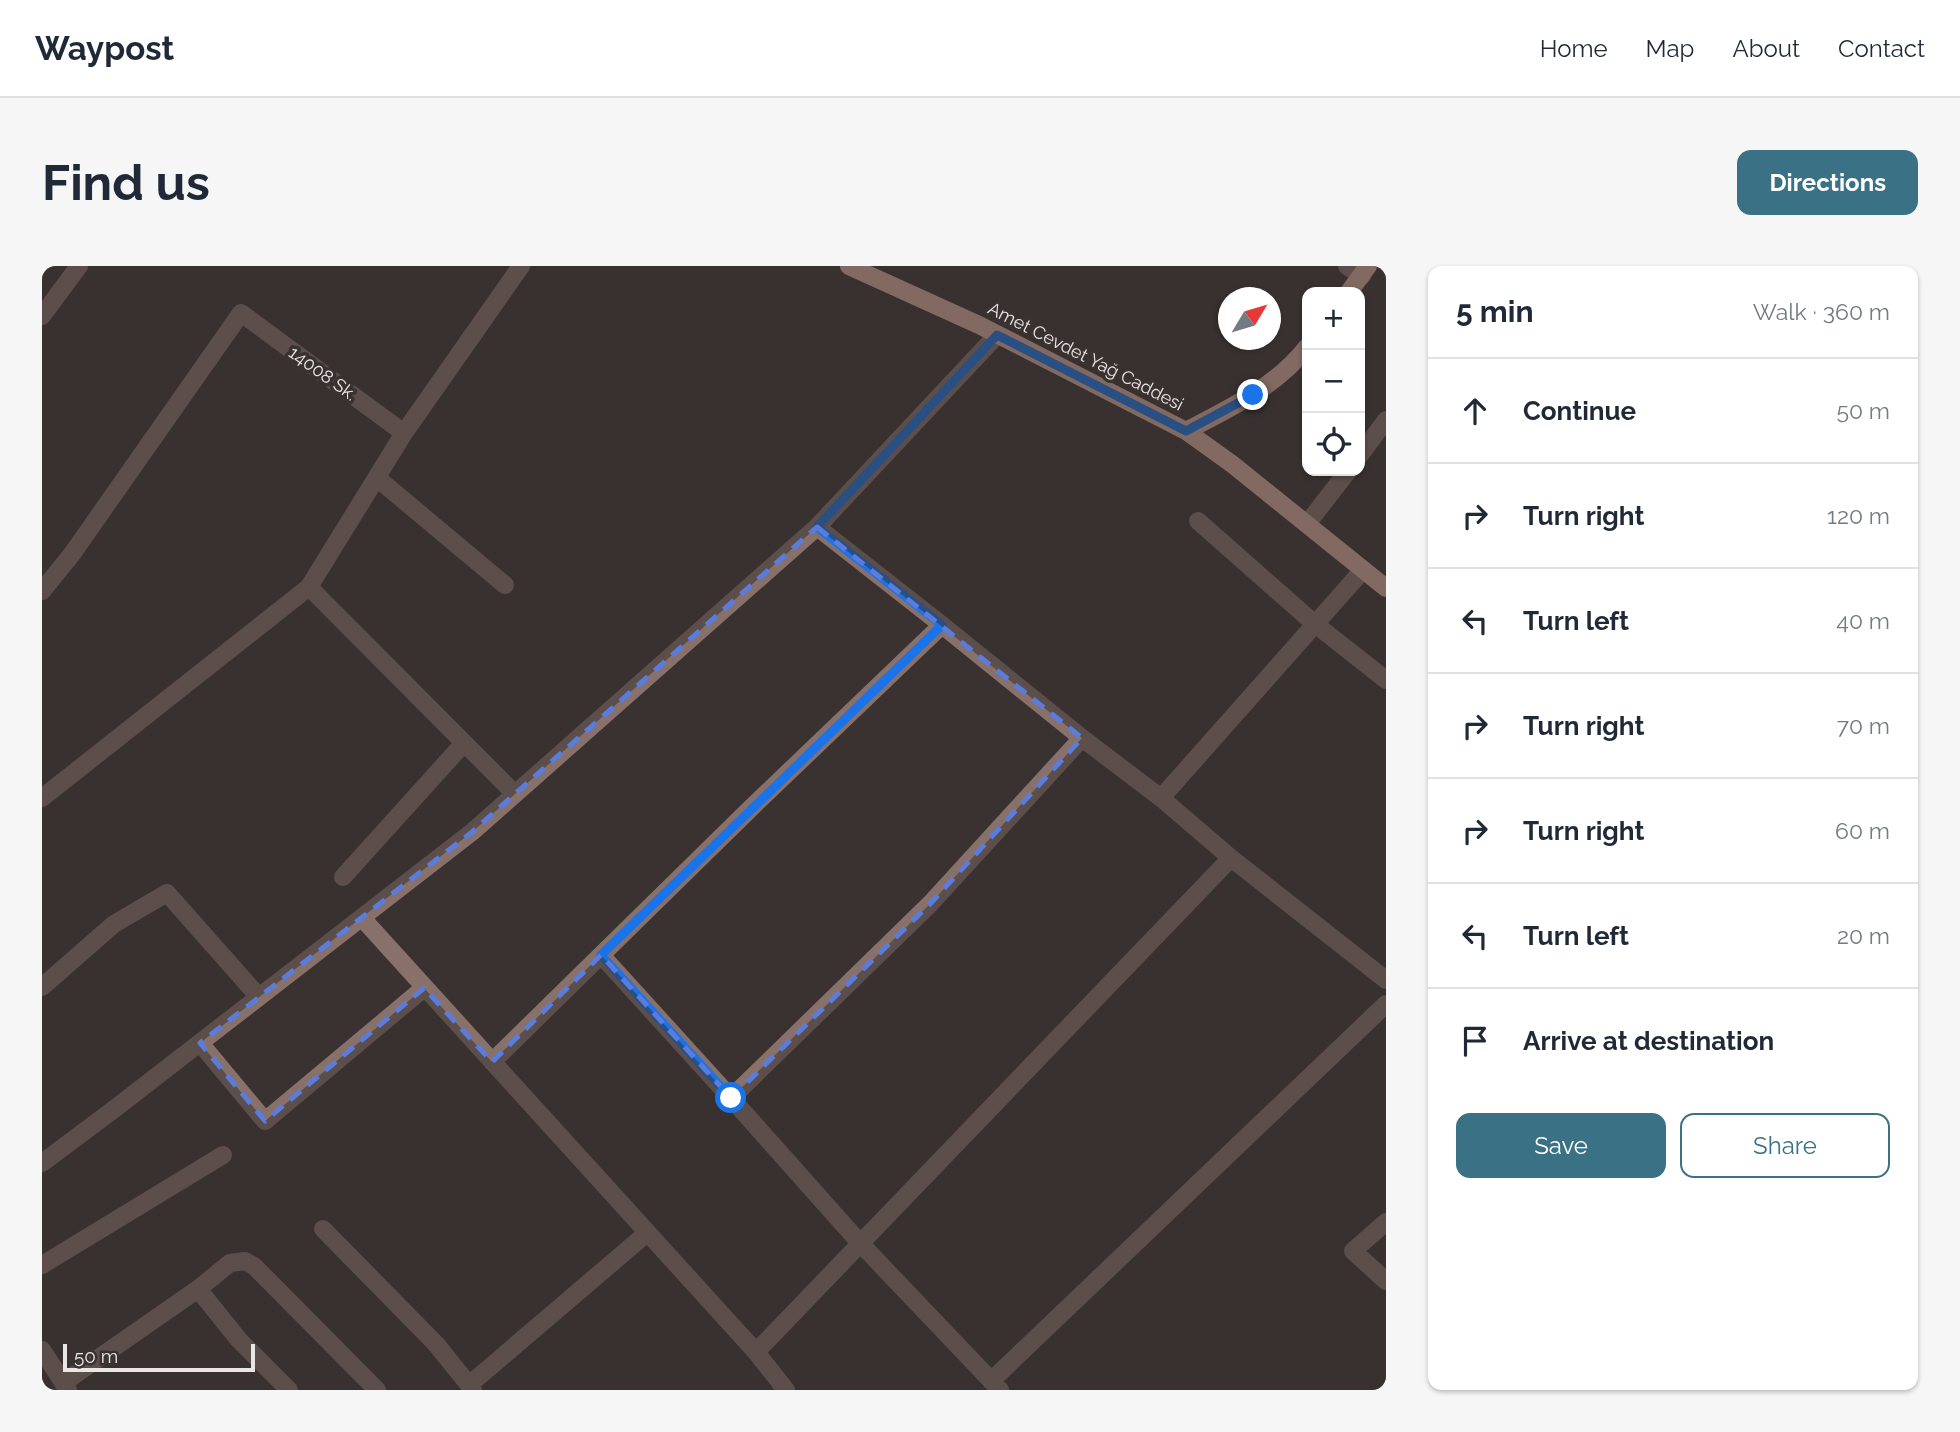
<!DOCTYPE html>
<meta charset="utf-8">
<style>
body{margin:0;font-family:Raleway,sans-serif;background:#f6f6f7;color:#1f2937}
.controls{position:absolute;right:21px;top:21px;display:grid;overflow:hidden;border-radius:14px;box-shadow:0 2px 5px #0004}
.controls button{width:63px;height:63px;display:grid;place-items:center;padding:0;border:0;border-bottom:2px solid #e0e1e3;background:#fff;color:#1f2937;font:35px sans-serif}
.compass{position:absolute;left:1176px;top:21px;width:63px;height:63px;border-radius:50%;background:#fff;box-shadow:0 2px 5px #0004;rotate:52deg}
.scale{position:absolute;left:21px;bottom:18px;width:192px;box-sizing:border-box;padding-left:7px;border:4px solid #eae6e5;border-top:0;font-size:19px;line-height:24px;white-space:nowrap;color:#eae6e5;-webkit-text-stroke:5px #393230;paint-order:stroke}
.stop{position:absolute;width:21px;height:21px;margin:-16px;border:5px solid #1a73e8;border-radius:50%;background:#fff}
.stop.end{background:#1a73e8;border-color:#fff;box-shadow:0 2px 7px #0008}
.list{margin:0;padding:0;list-style:none}
h2{display:flex;justify-content:space-between;align-items:center;height:91px;margin:0;padding:0 28px;font-size:30px}
h2 small{font-size:23px;font-weight:400;color:#747a83}
.list li{display:grid;grid-template-columns:46px 1fr auto;gap:21px;align-items:center;box-sizing:border-box;height:105px;padding:0 28px;border-top:2px solid #e0e1e3}
.list b{display:block;font-size:26px;white-space:nowrap}
.list em{font-size:23px;font-style:normal;color:#747a83}
.actions{display:flex;gap:14px;padding:21px 28px}
.actions a{flex:1;padding:16px 0;border:2px solid #3a7185;border-radius:14px;text-align:center;font-size:24px;color:#3a7185}
.actions .main{background:#3a7185;color:#fff}
.icon{flex:none;width:38px;height:38px;fill:none;stroke:currentColor;stroke-width:2;stroke-linecap:round;stroke-linejoin:round}
.map{position:relative;flex:none;width:1344px;height:1124px;overflow:hidden;border-radius:14px}
header{display:flex;align-items:center;gap:42px;box-sizing:border-box;height:98px;padding:0 35px;background:#fff;border-bottom:2px solid #e0e1e3}
header strong{font-size:33px}
nav{display:flex;gap:38px;margin-inline-start:auto;font-size:24px}
.intro{display:flex;align-items:center;justify-content:space-between;box-sizing:border-box;height:168px;padding:0 42px}
h1{margin:0;font-size:49px}
.button{padding:18px 32px;border-radius:14px;background:#3a7185;color:#fff;font-size:24px;font-weight:700}
main{display:flex;gap:42px;padding:0 42px}
aside{flex:1;background:#fff;border-radius:14px;box-shadow:0 2px 5px #0004}
.map>svg:first-child{display:block}
.lines{fill:none;stroke-linecap:round;stroke-linejoin:round}
.minor{stroke:#88716a;stroke-width:18}
.major{stroke:#dcae9f;stroke-width:18}
.route{stroke:#1a73e8;stroke-width:9}
.marked{fill:none;stroke:#5a7cdc;stroke-width:5;stroke-dasharray:14 9;stroke-linejoin:round}
.labels{text-anchor:middle;dominant-baseline:central;stroke-width:7;stroke-linejoin:round;paint-order:stroke}
.street-label{font-size:18px;fill:#eae6e5;stroke:#393230}
</style>
<header>
<strong>Waypost</strong>
<nav><a>Home</a><a>Map</a><a>About</a><a>Contact</a></nav>
</header>
<div class="intro"><h1>Find us</h1><a class="button">Directions</a></div>
<main>
<div class="map">
<svg width="1344" height="1124" viewBox="0 0 1344 1124">
<rect width="100%" height="100%" fill="#393230"/>
<g class="lines">
<path class="minor" d="M1305,0L1320,10
M0,50L37,0
M1318,189L1344,154
M335,212L463,319
M1156,255L1273,358L1344,414
M1265,258L1306,205
M775,261L900,359L1040,472L1119,532L1189,592L1344,714
M267,321L473,528
M0,325L30,288L199,47L362,167
M0,532L267,321L362,167L479,0
M1119,532L1321,304
M301,611L422,477
M320,652L714,1086L744,1124
M559,689L689,832L818,977L958,1124
M0,721L72,658L125,627L217,731
M158,777L223,855L382,722
M450,796L711,540L900,359
M689,832L888,638L1040,472
M0,897L71,844L430,566L775,261L955,69
M1344,956L1311,985L1344,1015
M281,963L394,1078L431,1124
M0,999L181,889
M156,1023L197,1074L247,1124
M0,1084L26,1124
M714,1086L1189,592
M949,1115L1344,738
M21,1117L156,1023L188,997L203,995L212,1000L335,1124
M427,1119L605,967"/>
<path class="major" d="M807,0L937,59L1144,165L1190,198L1344,322
M1307,26L1326,0
M1144,165C1188,142 1235,120 1265,81"/>
</g>
<g class="lines">
<path class="route" d="M689,832L559,689L900,359L775,261L955,69L1144,165L1211,129"/>
</g>
<path d="M0 0H1344V1124H0ZM775,261L1040,472L888,638L689,832L559,689L450,796L382,722L223,855L158,777L430,566Z" fill="#393230" fill-opacity=".55" fill-rule="evenodd"/>
<path class="marked" d="M775,261L1040,472L888,638L689,832L559,689L450,796L382,722L223,855L158,777L430,566Z"/>
<g class="labels">
<g class="street-label">
<text transform="translate(1044 90) rotate(27)">Amet Cevdet Yağ Caddesi</text>
<text transform="translate(281 107) rotate(36)">14008 Sk.</text>
</g>
</g>
</svg>
<div class="controls">
<button>+</button>
<button>−</button>
<button><svg class="icon" aria-label="locate" viewBox="0 0 24 24"><circle cx="12" cy="12" r="6"/><path d="M12 2v4M12 18v4M2 12h4M18 12h4"/></svg></button>
</div>
<svg class="compass" viewBox="-18 -18 36 36"><path d="M0-13l5 13h-10z" fill="#e53935"/><path d="M0 13l5-13h-10z" fill="#747a83"/></svg>
<div class="scale">50 m</div>
<div class="stop" style="left:689px;top:832px"></div>
<div class="stop end" style="left:1211px;top:129px"></div>
</div>
<aside>
<h2>5 min<small>Walk · 360 m</small></h2>
<ul class="list">
<li><svg class="icon" aria-label="ahead" viewBox="0 0 24 24"><path d="M12 20V5M6 11l6-6 6 6"/></svg><div><b>Continue</b></div><em>50 m</em></li>
<li><svg class="icon" aria-label="right" viewBox="0 0 24 24"><path d="M7 20v-9h11M14 6l5 5-5 5"/></svg><div><b>Turn right</b></div><em>120 m</em></li>
<li><svg class="icon" aria-label="left" viewBox="0 0 24 24"><path d="M17 20v-9H6M10 6l-5 5 5 5"/></svg><div><b>Turn left</b></div><em>40 m</em></li>
<li><svg class="icon" aria-label="right" viewBox="0 0 24 24"><path d="M7 20v-9h11M14 6l5 5-5 5"/></svg><div><b>Turn right</b></div><em>70 m</em></li>
<li><svg class="icon" aria-label="right" viewBox="0 0 24 24"><path d="M7 20v-9h11M14 6l5 5-5 5"/></svg><div><b>Turn right</b></div><em>60 m</em></li>
<li><svg class="icon" aria-label="left" viewBox="0 0 24 24"><path d="M17 20v-9H6M10 6l-5 5 5 5"/></svg><div><b>Turn left</b></div><em>20 m</em></li>
<li><svg class="icon" aria-label="arrive" viewBox="0 0 24 24"><path d="M6 21V4h12l-3 4 3 4H6"/></svg><div><b>Arrive at destination</b></div></li>
</ul>
<div class="actions"><a class="main">Save</a><a>Share</a></div>
</aside>
</main>
